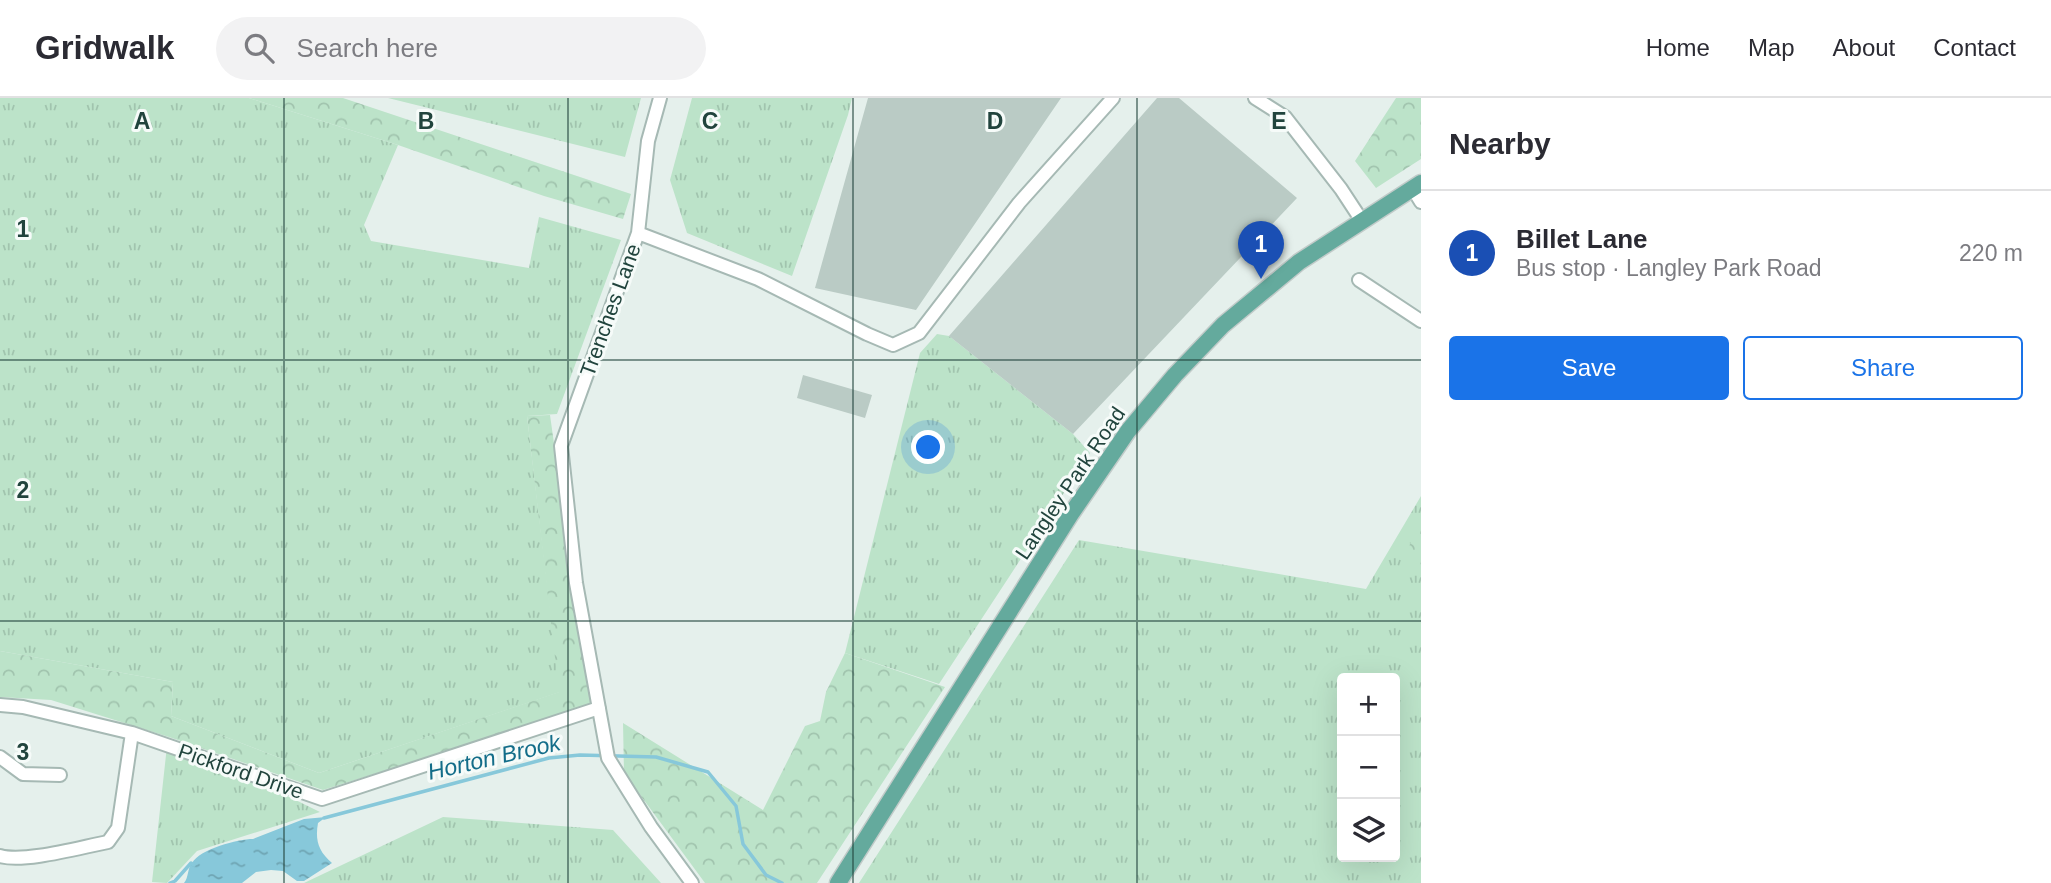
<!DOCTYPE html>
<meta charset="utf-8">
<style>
body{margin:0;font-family:Arial,sans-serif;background:#f2f2f3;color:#2b2b33}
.controls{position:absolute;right:21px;bottom:21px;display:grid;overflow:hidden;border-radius:7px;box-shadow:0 7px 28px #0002}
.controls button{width:63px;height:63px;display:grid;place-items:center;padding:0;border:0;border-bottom:2px solid #e1e1e2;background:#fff;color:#2b2b33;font:35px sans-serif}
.you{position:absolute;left:929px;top:350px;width:24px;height:24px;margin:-18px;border:5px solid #fff;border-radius:50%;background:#1a73e8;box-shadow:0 0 0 10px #1a73e833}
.badge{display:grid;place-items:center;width:46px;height:46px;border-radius:50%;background:#1a73e8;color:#fff;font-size:23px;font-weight:700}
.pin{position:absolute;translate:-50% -58px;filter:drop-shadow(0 2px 4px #0008)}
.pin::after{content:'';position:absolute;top:37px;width:24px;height:21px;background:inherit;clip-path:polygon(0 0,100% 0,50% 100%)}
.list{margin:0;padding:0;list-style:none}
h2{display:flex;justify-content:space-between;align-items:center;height:91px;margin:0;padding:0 28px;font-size:30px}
h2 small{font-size:23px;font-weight:400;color:#7c7c81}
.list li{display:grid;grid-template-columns:46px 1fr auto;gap:21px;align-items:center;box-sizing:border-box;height:126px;padding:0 28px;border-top:2px solid #e1e1e2}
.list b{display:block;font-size:26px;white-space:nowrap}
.list p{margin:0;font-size:23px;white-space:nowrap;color:#7c7c81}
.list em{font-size:23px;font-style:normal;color:#7c7c81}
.actions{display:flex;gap:14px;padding:21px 28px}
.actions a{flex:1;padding:16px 0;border:2px solid #1a73e8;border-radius:7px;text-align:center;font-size:24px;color:#1a73e8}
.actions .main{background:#1a73e8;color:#fff}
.icon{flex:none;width:38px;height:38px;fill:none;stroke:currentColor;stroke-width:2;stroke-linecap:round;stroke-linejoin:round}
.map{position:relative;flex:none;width:1421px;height:785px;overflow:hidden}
header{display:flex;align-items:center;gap:42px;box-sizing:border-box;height:98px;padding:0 35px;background:#fff;border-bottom:2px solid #e1e1e2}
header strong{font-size:33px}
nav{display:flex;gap:38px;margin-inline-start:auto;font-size:24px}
.search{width:490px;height:63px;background:#f2f2f3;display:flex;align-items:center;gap:18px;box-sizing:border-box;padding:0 24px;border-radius:38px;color:#7c7c81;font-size:26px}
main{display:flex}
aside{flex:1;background:#fff}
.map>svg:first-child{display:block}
.grass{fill:url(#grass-tufts);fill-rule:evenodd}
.forest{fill:url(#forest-crowns)}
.water{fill:url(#water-ripples)}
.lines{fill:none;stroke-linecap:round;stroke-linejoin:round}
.stream{stroke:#87c8da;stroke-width:3.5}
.building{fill:#bacbc5}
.minor-casing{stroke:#a6b9b4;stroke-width:16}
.major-casing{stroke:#c1cbc9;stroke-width:19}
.minor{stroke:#fff;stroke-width:12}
.major{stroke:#64aa9d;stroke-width:16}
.grid{fill:none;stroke:#21443d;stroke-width:2;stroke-opacity:0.55}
.labels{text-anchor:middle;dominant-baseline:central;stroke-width:6;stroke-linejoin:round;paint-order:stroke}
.street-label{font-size:21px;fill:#21443d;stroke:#f6fbf9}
.water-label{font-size:23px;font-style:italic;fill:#136d89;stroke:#f6fbf9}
.grid-label{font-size:23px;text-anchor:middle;font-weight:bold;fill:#21443d;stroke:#f6fbf9;stroke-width:6;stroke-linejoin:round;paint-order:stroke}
</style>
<header>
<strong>Gridwalk</strong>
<div class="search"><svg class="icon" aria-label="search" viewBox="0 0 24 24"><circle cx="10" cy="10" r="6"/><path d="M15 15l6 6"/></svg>Search here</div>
<nav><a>Home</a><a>Map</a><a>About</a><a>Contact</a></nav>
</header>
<main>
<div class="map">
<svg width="1421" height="785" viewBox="0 0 1421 785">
<defs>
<pattern id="grass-tufts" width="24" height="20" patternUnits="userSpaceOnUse" patternTransform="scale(1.75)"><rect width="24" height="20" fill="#bce3c9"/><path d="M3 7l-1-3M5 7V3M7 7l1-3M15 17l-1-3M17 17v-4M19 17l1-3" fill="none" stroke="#a1c4ae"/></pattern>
<pattern id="forest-crowns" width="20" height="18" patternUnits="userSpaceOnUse" patternTransform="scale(1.75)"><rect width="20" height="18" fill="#bce3c9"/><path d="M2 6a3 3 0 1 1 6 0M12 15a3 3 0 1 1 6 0" fill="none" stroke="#a1c4ae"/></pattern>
<pattern id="water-ripples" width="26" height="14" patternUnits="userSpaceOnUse" patternTransform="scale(1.75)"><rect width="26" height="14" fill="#87c8da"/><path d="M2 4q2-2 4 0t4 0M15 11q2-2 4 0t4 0" fill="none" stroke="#6ea4b2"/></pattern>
</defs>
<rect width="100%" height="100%" fill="#e5f0ec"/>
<path class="grass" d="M0,0H249L398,47L364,127L371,143L529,170L539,119L621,142L557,316L527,318L560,594L319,675L171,618L173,584L0,553Z
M388,0H641L625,59Z
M692,0H852L848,17L792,178L687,135L670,82Z
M937,236L949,238L1073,336L1090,355L939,586L845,555L920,255Z
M1421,398V785H859L1079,442L1366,491ZM1342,580H1395V759H1342Z
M167,648L269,689L320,714L197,753L167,785L152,784Z
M443,719L613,732L661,785H304Z"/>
<path class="forest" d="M249,0H343L631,96L623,121L544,98L398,47Z
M1396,0H1421V61L1376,90L1355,63Z
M550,317L591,608L323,692L169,639L51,602L0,599V553L173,584L171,618L319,675L559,594L527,318Z
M1421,420V466L1397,477Z
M845,555L945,589L817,785H705L624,675L623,625L763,712L805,628L820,623L826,594Z"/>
<path class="water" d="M326,719L318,725C315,742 318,753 332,765L304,783H297L283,773L271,772L256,774L242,785H184C189,779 187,771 192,765C200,751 238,741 253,741L304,721Z"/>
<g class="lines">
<path class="stream" d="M324,720L549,660L580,657L656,659L708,674L736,708L743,746L766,777L782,785
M170,785L175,783L191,765L194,767"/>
</g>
<path class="building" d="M868,0H1061L916,212L815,190Z
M1157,0H1179L1297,100L1073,336L949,238Z
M803,277L872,297L865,320L797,300Z"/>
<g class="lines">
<g class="minor-casing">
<path id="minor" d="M660,0L648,43L638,135L561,348L576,485L608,660L651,729L692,785
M1255,0L1285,19L1341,91L1362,123
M1413,91L1421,104
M638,135L758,181L867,236L893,247L919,235L1019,105L1113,0
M1359,182L1421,223
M0,607L23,609L132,635L322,701L599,610
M0,659L23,676L60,677
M0,758C25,765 81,749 108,744L118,730L132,635"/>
</g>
<g class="major-casing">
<path id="major" d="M838,785L1071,416L1128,333L1175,277L1223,227L1299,164L1421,85"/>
</g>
<use href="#minor" class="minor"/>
<use href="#major" class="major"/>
</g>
<path class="grid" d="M284,0V785M568,0V785M853,0V785M1137,0V785M0,262H1421M0,523H1421"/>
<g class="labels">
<g class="street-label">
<text transform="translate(610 212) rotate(-70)">Trenches Lane</text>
<text transform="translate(1070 385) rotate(-56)">Langley Park Road</text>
<text transform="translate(241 673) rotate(19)">Pickford Drive</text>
</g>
<g class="water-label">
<text transform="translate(494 659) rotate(-13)">Horton Brook</text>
</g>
</g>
<g class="grid-label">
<text x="142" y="31">A</text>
<text x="426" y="31">B</text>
<text x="710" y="31">C</text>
<text x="995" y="31">D</text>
<text x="1279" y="31">E</text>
<text x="23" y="139">1</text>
<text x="23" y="400">2</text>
<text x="23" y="662">3</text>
</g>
</svg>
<div class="controls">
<button>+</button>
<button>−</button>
<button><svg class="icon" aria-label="layers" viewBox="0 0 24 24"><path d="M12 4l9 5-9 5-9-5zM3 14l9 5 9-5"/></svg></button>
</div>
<div class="you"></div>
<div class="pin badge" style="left:1261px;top:181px;background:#1a4fb4">1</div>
</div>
<aside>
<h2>Nearby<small></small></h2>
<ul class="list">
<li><span class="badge" style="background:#1a4fb4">1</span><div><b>Billet Lane</b><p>Bus stop · Langley Park Road</p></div><em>220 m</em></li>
</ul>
<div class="actions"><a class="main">Save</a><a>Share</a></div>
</aside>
</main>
